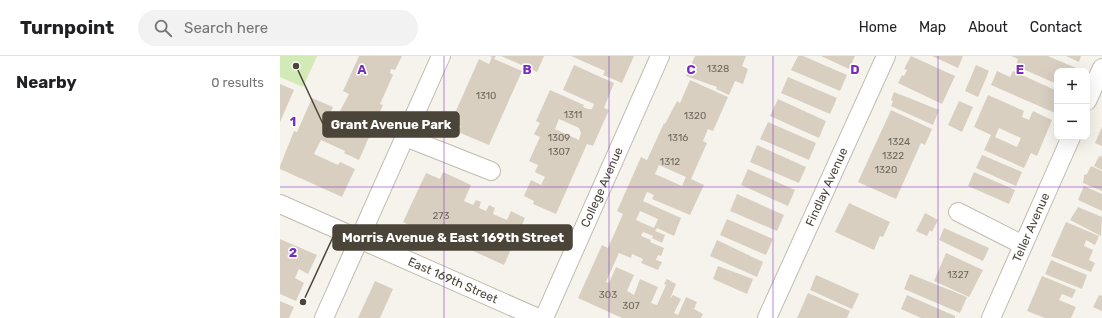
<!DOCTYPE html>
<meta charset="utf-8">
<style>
body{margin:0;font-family:Rubik,sans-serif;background:#f2f2f2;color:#202124}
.controls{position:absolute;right:12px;top:12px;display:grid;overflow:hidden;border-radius:8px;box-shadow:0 4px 16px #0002}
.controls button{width:36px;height:36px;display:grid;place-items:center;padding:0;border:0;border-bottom:1px solid #e0e0e0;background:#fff;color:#202124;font:20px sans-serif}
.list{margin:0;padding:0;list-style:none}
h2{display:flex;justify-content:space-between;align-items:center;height:52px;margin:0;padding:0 16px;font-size:17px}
h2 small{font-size:13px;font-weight:400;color:#757577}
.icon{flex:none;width:22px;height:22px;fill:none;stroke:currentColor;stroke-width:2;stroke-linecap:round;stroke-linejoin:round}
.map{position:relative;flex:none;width:822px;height:262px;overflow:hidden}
header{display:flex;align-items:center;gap:24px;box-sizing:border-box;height:56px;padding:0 20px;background:#fff;border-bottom:1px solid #e0e0e0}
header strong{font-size:19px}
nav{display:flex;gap:22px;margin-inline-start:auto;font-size:14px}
.search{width:280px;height:36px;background:#f2f2f2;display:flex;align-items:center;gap:10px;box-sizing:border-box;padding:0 14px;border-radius:22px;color:#757577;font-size:15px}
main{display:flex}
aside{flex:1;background:#fff}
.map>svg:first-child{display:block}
.green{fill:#d2eab5}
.building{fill:#d8cfc1;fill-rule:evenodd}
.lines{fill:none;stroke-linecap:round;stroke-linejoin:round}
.minor-casing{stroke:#c2bbae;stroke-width:20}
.minor{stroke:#fff;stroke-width:18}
.grid{fill:none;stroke:#7b2cbf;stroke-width:1;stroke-opacity:0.55}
.labels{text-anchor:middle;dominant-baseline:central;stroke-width:3;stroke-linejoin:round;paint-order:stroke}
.number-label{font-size:10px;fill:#6e675b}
.street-label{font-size:12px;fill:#4b4439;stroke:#fff}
.grid-label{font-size:13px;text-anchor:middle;font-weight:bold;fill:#7b2cbf;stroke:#fff;stroke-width:3;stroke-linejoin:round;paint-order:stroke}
.leader{fill:none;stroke:#4b4439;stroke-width:1.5}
.callout-dot{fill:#4b4439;stroke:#fff;stroke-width:1.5}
.callout{fill:#4b4439;stroke:#4b4439;stroke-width:1.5}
.callout-label{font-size:13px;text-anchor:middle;font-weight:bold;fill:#fff}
</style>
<header>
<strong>Turnpoint</strong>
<div class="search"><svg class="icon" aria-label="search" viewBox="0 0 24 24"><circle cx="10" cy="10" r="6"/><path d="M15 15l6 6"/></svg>Search here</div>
<nav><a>Home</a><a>Map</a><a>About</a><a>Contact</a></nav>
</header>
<main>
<aside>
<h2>Nearby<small>0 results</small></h2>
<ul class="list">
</ul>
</aside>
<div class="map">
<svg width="822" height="262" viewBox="0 0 822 262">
<rect width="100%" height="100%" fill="#f6f3ec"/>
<path class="green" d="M0,0H37L23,31L0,21Z"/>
<path class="building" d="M79,0H122L115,14L111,13L110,17L113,19L100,48L103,49L79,104L64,97L65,95L41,84L34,98L58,109L60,106L75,113L62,141L0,113V110L14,75L17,76L32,42L53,51L49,60L68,69L72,60L60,55L69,38L63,35Z
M209,0H216L214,3L242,15L209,89L178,76L181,70L171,66L199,3L209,8L212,1Z
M221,0H264L257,16Z
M291,0H354L342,27L323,19L325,15Z
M415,0H466L462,10L468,13L463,28L455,25L449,39L436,33L437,31L406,20Z
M518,0H523L567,19L560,35L511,14Z
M541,0H575L569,13Z
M631,0L675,20L662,48L618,27L622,19L624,20L627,14L624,13Z
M652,0H683L678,12Z
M731,0H768L796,12L794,15H777V28L736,10L738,3Z
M786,0H801L799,6Z
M294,9L334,27L324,52L329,54L313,90L307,88L276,158L253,148L254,145L244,140L251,124L261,129L265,121L255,116L258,109L249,105L260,81L254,78L260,67L256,65L270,34L304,49L303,51L308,53H312L314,48L283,34ZM279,63L299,72L301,77L299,84L275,73Z
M696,9L709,15L698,41L685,35Z
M717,15L730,21L733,15L777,35V54L775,57L711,29Z
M508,21L557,42L550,58L501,37Z
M410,24L448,41L433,75L428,73L423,85L427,87L411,123L424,129L410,159L372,143L374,139L367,136L363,145L401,162L394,180L377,172L375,175L385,179L382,187L372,182L373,180L363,176L361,180L371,184L370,186L384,192L381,200L378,199L376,204L382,206L378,214L361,207L363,203L352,198L351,202L339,197L326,226L329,227L336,211L354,219L347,235L354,239L360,223L378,231L371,247L377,249L386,229L384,228L387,223L396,228L390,243L393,239L401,243L394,257L398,259L406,241L417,246L414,253L423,258L421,262H342L298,242L322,189L328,192L343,158L337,155L361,101L367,104L384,67L385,68L397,45L400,47ZM379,109L406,121L402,130L375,118ZM360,155L378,163L374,172L356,164Z
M0,28L14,34L0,66Z
M614,36L659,54L653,69L611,50L613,45L611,44Z
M708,39L744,55L742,61L749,64L753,55L772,64L757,100L751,97L744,112L704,94L711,79L694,71ZM719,72L741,82L737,91L715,81Z
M498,43L546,65L539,82L490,60Z
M679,45L693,51L682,76L668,69Z
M611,54L652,73L645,89L641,87L616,143L578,126Z
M488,66L536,87L529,104L480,83Z
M822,71V90L815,87Z
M477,89L526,111L519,127L470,106Z
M822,98V114L814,110L819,100L821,101Z
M702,99L742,116L736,130L696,112Z
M811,110L822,115V135L803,127L804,119L807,118Z
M468,113L515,134L508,150L461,129Z
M163,116L191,129L184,145L193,149L196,144L201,146L199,152L206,155L209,149L215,152L213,158L227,164L231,155L245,162L224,209L167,183L165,187L123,166L146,117L160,123Z
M694,116L735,134L729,148L688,130Z
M804,130L822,138V155L798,144Z
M457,138L504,159L497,175L450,155Z
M569,147L610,166L603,181L600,180L594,194L555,176Z
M798,151L822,161L821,180L790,164Z
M645,157L658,164L652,176L650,174L647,180L636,175Z
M447,163L493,183L486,199L440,179Z
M786,166L819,180L815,189L806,184L804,190L813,194L809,204L815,207L811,216L771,200Z
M664,172L709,192L703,205L659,184Z
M0,183L37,199L28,218L19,213L15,222L24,227L16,245L0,238Z
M437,184L483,206L477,221L430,200Z
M666,197L703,214L689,241L654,225Z
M771,204L807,219L802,233L765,218Z
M438,210L473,223L467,238L433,223Z
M630,218L687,241L680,257L624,233Z
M536,219L579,238L572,253L530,234Z
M762,220L796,234L792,242L782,238L779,244L796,251L791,262H765L747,255Z
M95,225L113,233L100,262H78Z
M528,237L570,255L567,262H517Z
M627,239L675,260V262H641L621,253Z
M819,239L822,240V255L813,251Z
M0,245L14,251L9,262H0Z"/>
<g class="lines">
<g class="minor-casing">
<g id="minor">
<path d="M807,45L822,12"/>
<path d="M125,81L211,115"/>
<path id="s1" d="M0,148L258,262"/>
<path d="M678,156L743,189"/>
<path d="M44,262L161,0"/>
<path id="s2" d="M264,262L380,0"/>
<path id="s3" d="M487,262L606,0"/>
<path id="s4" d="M711,262L791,81"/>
</g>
</g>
<use href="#minor" class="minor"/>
</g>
<path class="grid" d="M164,0V262M329,0V262M493,0V262M658,0V262M0,131H822"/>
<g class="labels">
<g class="number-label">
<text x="438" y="13">1328</text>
<text x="206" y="40">1310</text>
<text x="293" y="59">1311</text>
<text x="415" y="60">1320</text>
<text x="279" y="82">1309</text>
<text x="398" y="82">1316</text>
<text x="619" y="86">1324</text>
<text x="279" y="96">1307</text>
<text x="613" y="100">1322</text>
<text x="390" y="106">1312</text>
<text x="606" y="114">1320</text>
<text x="161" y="160">273</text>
<text x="678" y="219">1327</text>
<text x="328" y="239">303</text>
<text x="351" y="250">307</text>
</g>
<g class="street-label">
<text stroke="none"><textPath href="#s2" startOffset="143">College Avenue</textPath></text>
<text stroke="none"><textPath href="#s3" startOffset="144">Findlay Avenue</textPath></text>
<text stroke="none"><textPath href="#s4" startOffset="99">Teller Avenue</textPath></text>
<text stroke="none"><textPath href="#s1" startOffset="189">East 169th Street</textPath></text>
</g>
</g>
<g class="grid-label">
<text x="82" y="18">A</text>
<text x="247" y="18">B</text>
<text x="411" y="18">C</text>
<text x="575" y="18">D</text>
<text x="740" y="18">E</text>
<text x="13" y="70">1</text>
<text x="13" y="201">2</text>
</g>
<path class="leader" d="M16 10L43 68M23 246L53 181"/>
<g class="callout-dot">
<circle cx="16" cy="10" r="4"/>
<circle cx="23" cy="246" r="4"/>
</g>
<g class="callout">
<rect x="43" y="56" width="136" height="25" rx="4"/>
<rect x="53" y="169" width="239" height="25" rx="4"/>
</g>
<g class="callout-label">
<text x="111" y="73">Grant Avenue Park</text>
<text x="173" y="186">Morris Avenue &amp; East 169th Street</text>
</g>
</svg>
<div class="controls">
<button>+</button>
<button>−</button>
</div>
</div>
</main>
